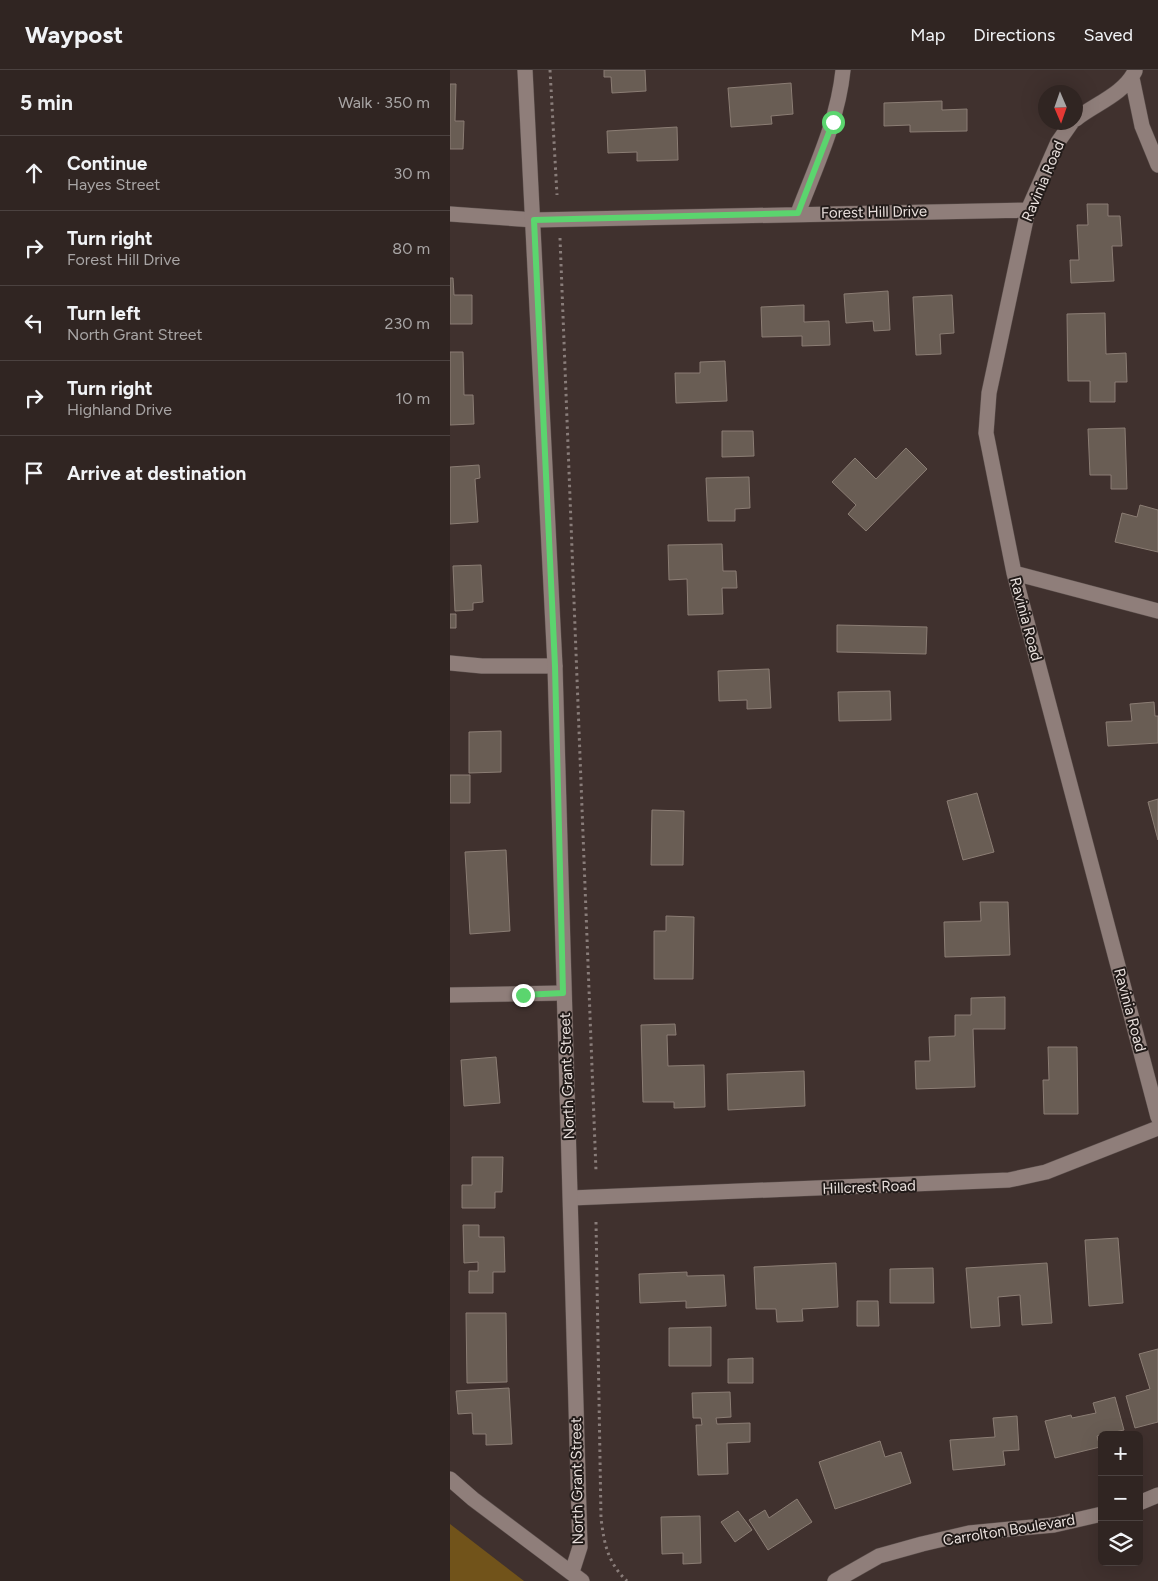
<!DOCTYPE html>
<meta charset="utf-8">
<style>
body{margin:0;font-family:Figtree,sans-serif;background:#3c312f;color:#f1f3f6}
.controls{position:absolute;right:15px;bottom:15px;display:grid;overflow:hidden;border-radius:8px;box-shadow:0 5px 20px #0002}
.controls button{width:45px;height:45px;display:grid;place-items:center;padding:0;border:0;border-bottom:1px solid #4b4240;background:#302522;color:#f1f3f6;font:25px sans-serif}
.compass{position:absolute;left:588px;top:15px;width:45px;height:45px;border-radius:50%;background:#302522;box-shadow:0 5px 20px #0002;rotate:178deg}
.stop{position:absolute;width:15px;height:15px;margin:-11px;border:4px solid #5bd56e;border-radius:50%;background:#fff}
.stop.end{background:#5bd56e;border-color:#fff;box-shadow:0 1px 5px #0008}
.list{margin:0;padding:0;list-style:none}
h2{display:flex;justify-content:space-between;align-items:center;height:65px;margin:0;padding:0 20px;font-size:21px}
h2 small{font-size:16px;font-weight:400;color:#a8a5a5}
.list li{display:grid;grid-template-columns:32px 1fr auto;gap:15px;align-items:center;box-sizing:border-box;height:75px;padding:0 20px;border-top:1px solid #4b4240}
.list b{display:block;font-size:19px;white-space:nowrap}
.list p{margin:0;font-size:16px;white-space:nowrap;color:#a8a5a5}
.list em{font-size:16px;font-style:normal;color:#a8a5a5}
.icon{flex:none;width:28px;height:28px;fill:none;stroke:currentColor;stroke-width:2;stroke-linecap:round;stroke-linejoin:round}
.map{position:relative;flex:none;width:708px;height:1511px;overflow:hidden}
header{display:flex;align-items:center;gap:30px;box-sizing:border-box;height:70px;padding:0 25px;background:#302522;border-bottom:1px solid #4b4240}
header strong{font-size:24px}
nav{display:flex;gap:28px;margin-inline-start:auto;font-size:18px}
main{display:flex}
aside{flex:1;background:#302522}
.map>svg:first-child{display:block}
.green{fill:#71531a}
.building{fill:#695d54;stroke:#8b7d74}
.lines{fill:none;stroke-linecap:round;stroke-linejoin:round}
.minor-casing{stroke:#594d4a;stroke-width:16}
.tertiary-casing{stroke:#594d4a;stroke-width:16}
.path{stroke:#897d7a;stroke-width:3;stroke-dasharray:2.5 4;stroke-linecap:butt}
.minor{stroke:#8f7e7a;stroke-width:15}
.tertiary{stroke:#8f7e7a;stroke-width:15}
.route{stroke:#5bd56e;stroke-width:6}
.labels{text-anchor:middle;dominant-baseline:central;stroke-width:4;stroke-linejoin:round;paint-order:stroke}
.street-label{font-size:15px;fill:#e9e0dd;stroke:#221b19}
</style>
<header>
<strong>Waypost</strong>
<nav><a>Map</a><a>Directions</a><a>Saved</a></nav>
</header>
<main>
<aside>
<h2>5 min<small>Walk · 350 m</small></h2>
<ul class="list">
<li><svg class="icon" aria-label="ahead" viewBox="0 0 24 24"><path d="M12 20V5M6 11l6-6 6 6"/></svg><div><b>Continue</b><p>Hayes Street</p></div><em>30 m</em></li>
<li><svg class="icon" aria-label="right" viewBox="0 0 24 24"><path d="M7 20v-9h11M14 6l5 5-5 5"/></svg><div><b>Turn right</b><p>Forest Hill Drive</p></div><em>80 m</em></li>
<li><svg class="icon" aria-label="left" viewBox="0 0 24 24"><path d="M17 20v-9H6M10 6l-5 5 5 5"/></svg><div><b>Turn left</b><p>North Grant Street</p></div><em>230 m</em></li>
<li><svg class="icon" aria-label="right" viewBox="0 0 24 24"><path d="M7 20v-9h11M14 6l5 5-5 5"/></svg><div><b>Turn right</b><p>Highland Drive</p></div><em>10 m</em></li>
<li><svg class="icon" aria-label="arrive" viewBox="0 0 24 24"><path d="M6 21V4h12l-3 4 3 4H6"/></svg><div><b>Arrive at destination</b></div></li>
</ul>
</aside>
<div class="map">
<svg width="708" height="1511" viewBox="0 0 708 1511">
<rect width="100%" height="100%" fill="#40312e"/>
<path class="green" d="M0,1454L74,1511H0Z"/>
<path class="building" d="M154,0H195L196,21L162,23L161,7H154Z
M341,13L343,44L321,46L322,54L281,57L278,18Z
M0,14H6L5,51H14L13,79H0Z
M492,31V40L517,39V61L460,62V55L434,56V33Z
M227,57L228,90L187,91V82L158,83L157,61Z
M637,134H658V146H670L672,176H662L664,211L621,213L620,190H629L627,155H638Z
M0,208H3L4,225H22V254H0Z
M438,221L440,260L424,261L423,251L396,253L394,224Z
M502,225L504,263L490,264L491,284L466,285L463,227Z
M354,235V252L379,251L380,275L352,276V266L312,267L311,237Z
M655,243L656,284L676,283L677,312H665V332H640V311H618L617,244Z
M0,282H13L14,325H23L24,354L0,355Z
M275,291L277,331L226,333L225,303H250V292Z
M675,358L677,419H661V405H640L638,359Z
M272,361H303L304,386L272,387Z
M456,378L477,399L416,461L398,444L406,435L382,412L405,388L426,409Z
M29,395L30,408L25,409L28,452L0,454V397Z
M299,407L300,438L285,439V451H258L256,408Z
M690,435L708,440V482L665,472L672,443L687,447Z
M272,474L273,501H286L287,518H272L273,544L238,545L237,509L219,510L218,475Z
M31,495L33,532L23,533V540L5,541L3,496Z
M0,544H6V558H0Z
M387,555L477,557L476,584L387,582Z
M319,599L321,638L297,639V630L269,631L268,601Z
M440,621L441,650L389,651L388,622Z
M704,632L705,646H708V673L658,676L656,652L682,651L680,634Z
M51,661V702L19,703V662Z
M0,705H20V733H0Z
M527,723L544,782L513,790L497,731Z
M708,729V770L698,732Z
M202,740L234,741L233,795H201Z
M56,780L60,861L20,864L15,782Z
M530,832H558L560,885L495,887L494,852L531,851Z
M216,846L244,847L243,909H204V861H216Z
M555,927V959H523L525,1017L466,1019L465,991H480L479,967L505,966V945H521V928Z
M225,954L226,965H217L218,996L254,995L255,1037L224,1038V1032H193L191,955Z
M598,977H627L628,1044H594L593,1010H599Z
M46,987L50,1033L14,1036L11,990Z
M354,1001L355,1036L278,1040L277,1004Z
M22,1087H53L52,1122H45V1138H12V1115H22Z
M13,1155H29V1167H54L55,1202H43V1223H19V1201H28V1192L14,1193Z
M668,1168L673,1233L639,1236L635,1170Z
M386,1193L388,1237L352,1239L353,1251L327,1252L326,1239H306L304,1197Z
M597,1193L602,1253L572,1255L570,1225L548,1227L550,1256L521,1258L516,1198Z
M483,1198L484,1233H440V1199Z
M237,1202V1206L274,1205L276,1236L236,1238V1231L190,1233L189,1204Z
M407,1231H428L429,1256H407Z
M16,1243H56L57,1312L17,1313Z
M261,1257V1296H219V1258Z
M708,1279V1352L685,1358L676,1326L700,1319L689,1284Z
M303,1288V1313H278V1289Z
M59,1318L62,1374L36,1375V1364H23L22,1343L8,1344L6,1321Z
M280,1322L281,1347L266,1348L267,1354L300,1353V1372L277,1373L278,1404L248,1405L246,1355H252L251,1348H243L242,1323Z
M665,1327L674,1360L647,1366L650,1377L605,1388L595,1351L621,1345L622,1348L646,1343L643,1333Z
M567,1346L569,1380L553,1381L555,1395L503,1400L500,1370L545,1367L543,1348Z
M430,1371L435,1387L451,1382L461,1413L385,1439L369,1392Z
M347,1429L362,1452L318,1480L299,1450L315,1440L319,1448Z
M288,1441L302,1460L285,1472L271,1452Z
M250,1446L251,1493L233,1494V1483L212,1484L211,1447Z"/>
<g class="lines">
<g class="minor-casing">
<path id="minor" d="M682,8L692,56L708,95
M626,49C645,34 674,24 685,1
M622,52L608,72L578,140L539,323L536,363L564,503L708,1047
M348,143C366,96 388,50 393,0
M0,144L84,150L578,140
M564,503L708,541
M0,593L32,596H105
M0,925L113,923
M121,1128L559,1110L596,1102L708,1058
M689,1433L708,1425
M385,1511L429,1486L472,1474L519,1463L604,1455L652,1444"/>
</g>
<g class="tertiary-casing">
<path id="tertiary" d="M75,0L105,596L130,1477L122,1502
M0,1409L23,1429L132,1511"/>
</g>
<path class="path" d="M100,0L107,125
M110,168L146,1101
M146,1152L151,1448C154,1474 158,1493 177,1511"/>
<use href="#minor" class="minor"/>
<use href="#tertiary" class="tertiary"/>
</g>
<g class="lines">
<path class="route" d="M73,925L113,923L105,596L84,150L348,143L383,52"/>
</g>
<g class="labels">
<g class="street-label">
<text transform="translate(593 111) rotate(-67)">Ravinia Road</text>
<text transform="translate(424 142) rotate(-1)">Forest Hill Drive</text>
<text transform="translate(576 549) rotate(75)">Ravinia Road</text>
<text transform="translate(680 940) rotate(75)">Ravinia Road</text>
<text transform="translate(117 1006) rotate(-92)">North Grant Street</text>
<text transform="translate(419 1117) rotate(-2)">Hillcrest Road</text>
<text transform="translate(127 1411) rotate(-91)">North Grant Street</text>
<text transform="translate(559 1460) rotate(-9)">Carrolton Boulevard</text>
</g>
</g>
</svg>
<div class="controls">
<button>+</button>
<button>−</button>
<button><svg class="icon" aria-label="layers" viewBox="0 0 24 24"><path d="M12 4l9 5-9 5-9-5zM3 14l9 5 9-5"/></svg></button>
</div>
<svg class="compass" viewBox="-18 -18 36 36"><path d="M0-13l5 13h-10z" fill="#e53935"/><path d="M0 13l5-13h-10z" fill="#a8a5a5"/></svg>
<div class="stop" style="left:383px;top:52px"></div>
<div class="stop end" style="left:73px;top:925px"></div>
</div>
</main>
